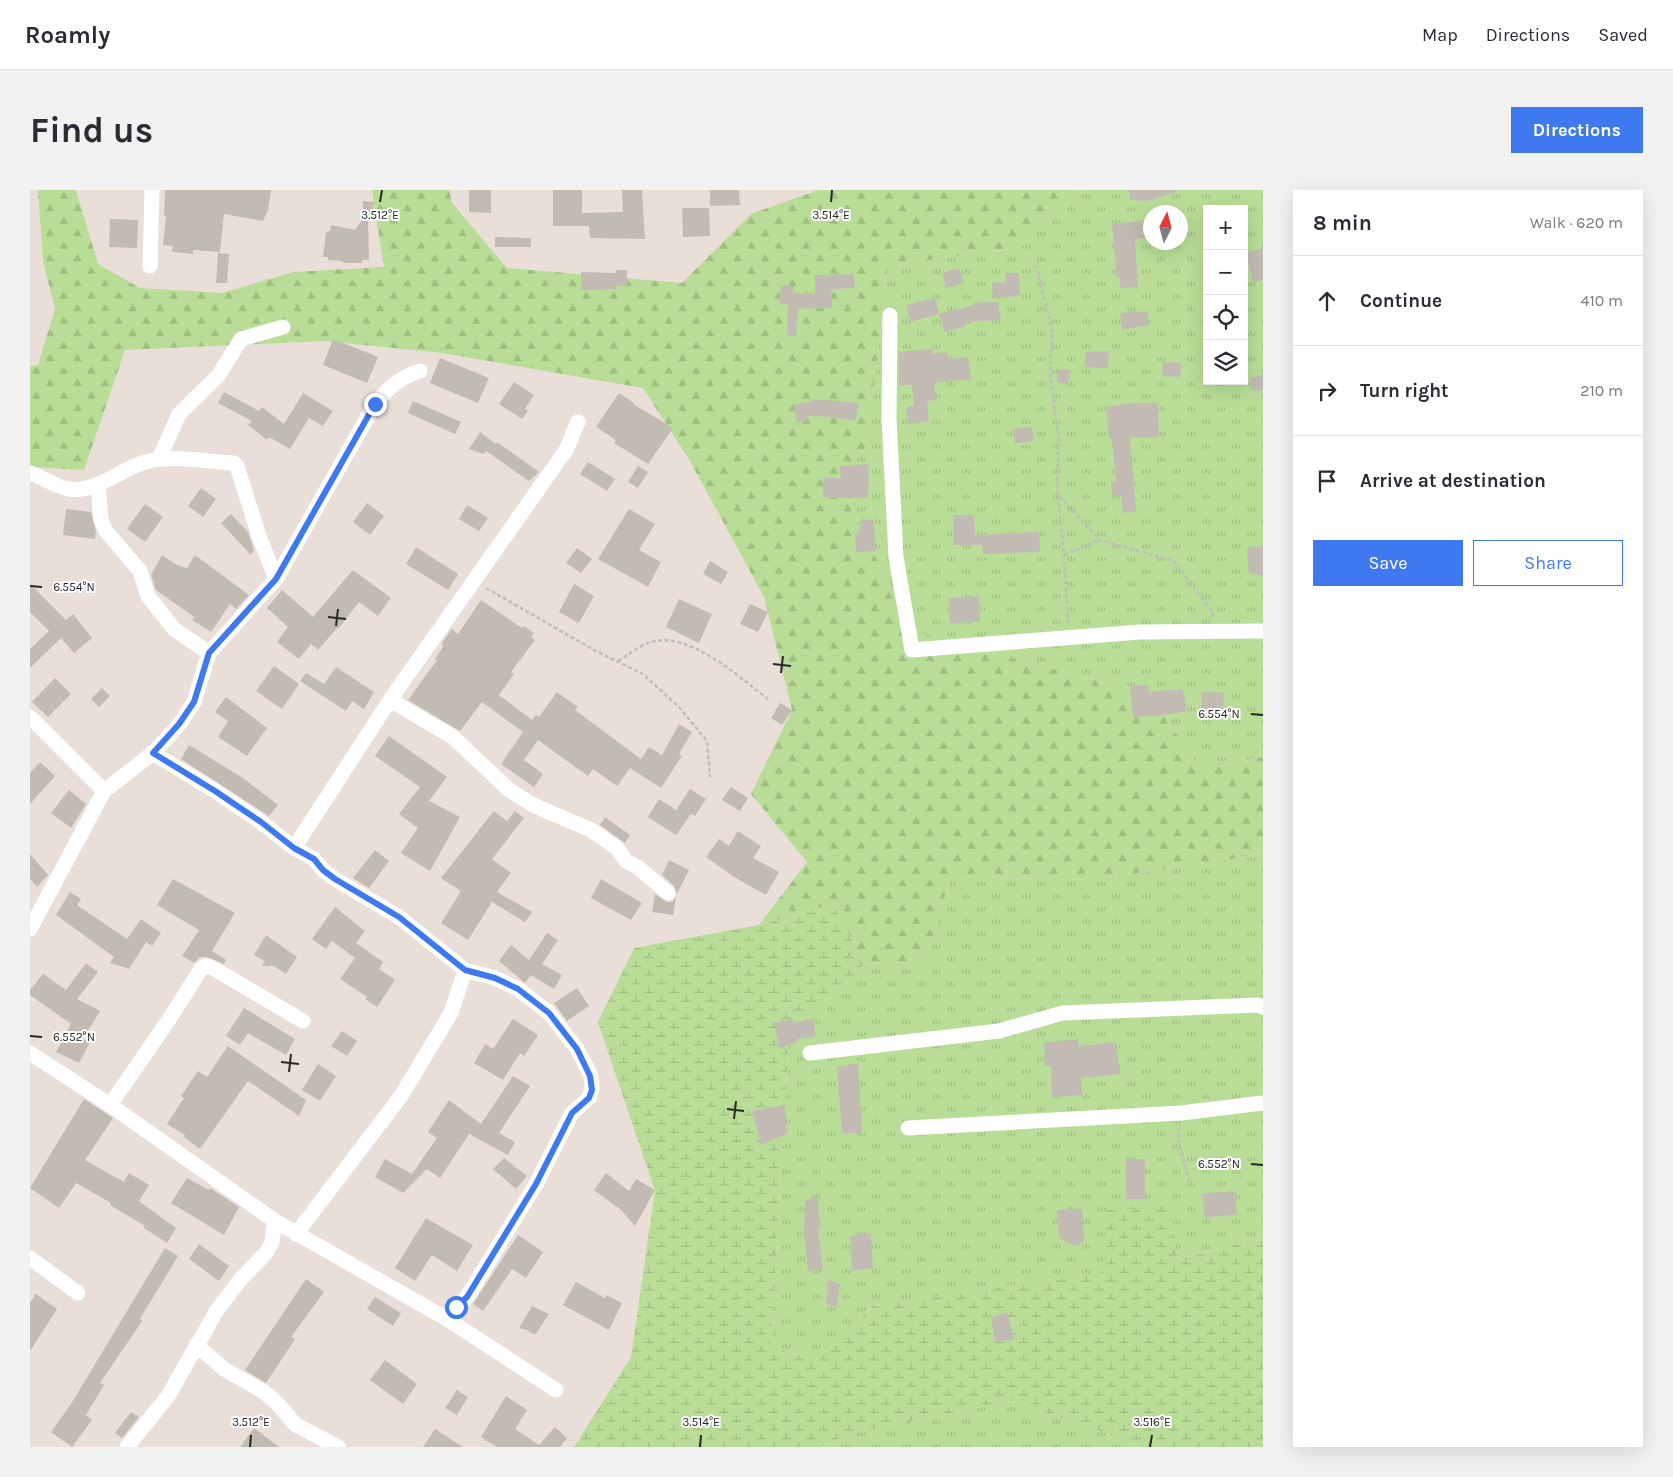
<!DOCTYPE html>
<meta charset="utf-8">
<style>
body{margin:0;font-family:Karla,sans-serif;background:#f2f2f3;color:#2b2b33}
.controls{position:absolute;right:15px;top:15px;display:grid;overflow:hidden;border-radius:0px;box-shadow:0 5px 20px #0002}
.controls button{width:45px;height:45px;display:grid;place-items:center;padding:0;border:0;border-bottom:1px solid #e1e1e2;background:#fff;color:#2b2b33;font:25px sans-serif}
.compass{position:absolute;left:1113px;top:15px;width:45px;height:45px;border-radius:50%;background:#fff;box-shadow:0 5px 20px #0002;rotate:6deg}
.stop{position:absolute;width:15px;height:15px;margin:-11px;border:4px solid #3f79ef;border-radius:50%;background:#fff}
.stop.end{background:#3f79ef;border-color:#fff;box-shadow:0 1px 5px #0008}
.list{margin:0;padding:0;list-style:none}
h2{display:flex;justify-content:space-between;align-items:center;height:65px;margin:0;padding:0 20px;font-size:21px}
h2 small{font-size:16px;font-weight:400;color:#7c7c81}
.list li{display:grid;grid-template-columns:32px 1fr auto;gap:15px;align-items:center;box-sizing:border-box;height:90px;padding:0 20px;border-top:1px solid #e1e1e2}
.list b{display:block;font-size:19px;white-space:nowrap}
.list em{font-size:16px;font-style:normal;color:#7c7c81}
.actions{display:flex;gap:10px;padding:15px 20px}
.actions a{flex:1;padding:11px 0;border:1px solid #3f79ef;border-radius:0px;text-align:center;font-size:18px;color:#3f79ef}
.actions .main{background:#3f79ef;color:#fff}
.icon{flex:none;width:28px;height:28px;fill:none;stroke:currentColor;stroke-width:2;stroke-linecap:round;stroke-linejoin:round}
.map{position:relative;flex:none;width:1233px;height:1257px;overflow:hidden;border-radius:0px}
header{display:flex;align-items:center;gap:30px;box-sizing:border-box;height:70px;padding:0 25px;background:#fff;border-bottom:1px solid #e1e1e2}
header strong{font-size:24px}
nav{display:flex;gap:28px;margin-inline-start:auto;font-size:18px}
.intro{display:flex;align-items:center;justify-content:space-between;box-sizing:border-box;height:120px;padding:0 30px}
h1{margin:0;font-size:35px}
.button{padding:12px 22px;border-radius:0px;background:#3f79ef;color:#fff;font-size:18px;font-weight:700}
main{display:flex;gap:30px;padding:0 30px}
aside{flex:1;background:#fff;border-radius:0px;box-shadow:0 5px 20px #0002}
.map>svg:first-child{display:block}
.grass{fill:url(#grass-tufts);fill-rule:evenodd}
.forest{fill:url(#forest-firs)}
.wetland{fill:url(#wetland-marsh)}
.building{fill:#c1bbb4}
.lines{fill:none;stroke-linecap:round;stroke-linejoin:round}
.path{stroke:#bebebe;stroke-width:2.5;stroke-dasharray:4 2.5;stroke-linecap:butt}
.minor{stroke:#fff;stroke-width:15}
.route{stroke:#3f79ef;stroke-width:6}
.ticks{fill:none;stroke:#272727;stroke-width:2}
.ticks-label{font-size:12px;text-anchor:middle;fill:#272727;stroke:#fff;stroke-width:4;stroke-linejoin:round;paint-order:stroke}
</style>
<header>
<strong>Roamly</strong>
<nav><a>Map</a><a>Directions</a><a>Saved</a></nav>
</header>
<div class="intro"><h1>Find us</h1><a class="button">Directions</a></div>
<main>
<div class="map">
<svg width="1233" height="1257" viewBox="0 0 1233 1257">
<defs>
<pattern id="grass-tufts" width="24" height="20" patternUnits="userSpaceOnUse" patternTransform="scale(1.25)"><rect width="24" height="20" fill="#b9dd97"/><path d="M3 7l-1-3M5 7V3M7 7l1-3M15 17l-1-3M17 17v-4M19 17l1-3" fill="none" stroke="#9fbe82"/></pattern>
<pattern id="forest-firs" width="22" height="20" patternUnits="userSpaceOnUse" patternTransform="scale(1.25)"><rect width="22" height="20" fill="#b9dd97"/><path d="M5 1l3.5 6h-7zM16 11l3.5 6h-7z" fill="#9fbe82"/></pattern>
<pattern id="wetland-marsh" width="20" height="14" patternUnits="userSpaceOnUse" patternTransform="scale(1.25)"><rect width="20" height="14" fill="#b9dd97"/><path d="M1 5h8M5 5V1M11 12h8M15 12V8" fill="none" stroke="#9fbe82"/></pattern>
</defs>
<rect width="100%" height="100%" fill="#e9dfd8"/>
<path class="grass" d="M1052,0H1233V567L1170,580L1120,503L1006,475L881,440L808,289L837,258L858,76L988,58ZM1177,19H1214V191H1177ZM1120,22H1150V52H1120Z
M1233,659V1049L1147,1069L1075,1020V1082L844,1115L788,1170L741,1158L759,845L835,774L895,771L921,687L1063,690L1221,666Z
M981,1211L1118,1257H787L821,1244Z"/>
<path class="forest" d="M8,0H46L68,74L110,98L192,103L263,82L354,77L342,0H419L422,13L477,78L652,93L721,24L788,0H1052L988,58L858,76L837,258L808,289L881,440L1006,475L1120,503L1170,580L1233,567V659L1221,666L1063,690L921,687L895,771L835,774L803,714L729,735L777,672L721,604L762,520L734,407L660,271L613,198L412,163L295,151L95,160L54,280L0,277V176L8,175L25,119L13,71Z"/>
<path class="wetland" d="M803,714L835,774L759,845L741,1158L788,1170L844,1115L1074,1082L1075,1020L1139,1018L1148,1069L1233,1049V1257H1118L981,1211L821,1244L787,1257H544L601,1167L625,1001L568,832L604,758L729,735Z"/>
<path class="building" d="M135,0H241L238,20L233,31L194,24L190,62L163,60V64L142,62L143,56L133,55L136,26H134Z
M439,0H461V23L439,22Z
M523,0H552V23L593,22L592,0H612L615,49L560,48L559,36H523Z
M680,0H709L710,15L680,16Z
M1099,0H1145L1146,2L1117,11L1100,10Z
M333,11L344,12L342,30L338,29L339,70H332V73H313L312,71L298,70V67H293L296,42L300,41L301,35L325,40L333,29Z
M652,18H679L680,46L653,47Z
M80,29L108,30L107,58L79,57Z
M1120,30V48L1105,49L1108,97L1090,98V87L1087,88L1082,34Z
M465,47L501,48V57H465Z
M1233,58V90L1223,92L1216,63Z
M188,63L199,64L197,93H186Z
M929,78L934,93L916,98L912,83Z
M586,80H597V96H586V99L551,100V82L586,83Z
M975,83H989L990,106L963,108L962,93L976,92Z
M824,84L825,98L801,99L802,118L768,119L766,146L757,145L758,114H750L751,95L764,96L763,103L785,104V85Z
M905,108L909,124L880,132L876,115Z
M968,112L971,130L935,132L936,136L914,142L909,124L944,115V113Z
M1118,121V135L1092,140L1090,123Z
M303,149L348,167L337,193L293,175Z
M903,159V164L918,162V169L938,167L941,189L904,193L906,210L897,211L899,231L878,234L876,217L884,216L882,195H869V162Z
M1079,161L1078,178L1055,177V162Z
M410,168L459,188L448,213L400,193Z
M1133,172L1151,173L1150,187L1132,186Z
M1027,179L1041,180L1037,194L1027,193Z
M1233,185V201L1221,200L1220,188Z
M484,192L504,205L495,219L498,221L492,229L469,214Z
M194,202L229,221L232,217L254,234L273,203L303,221L293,236L279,228L260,259L239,247L237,250L218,235L222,231L188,213Z
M589,203L604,213L603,214L643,238L618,274L584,253L586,250L566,237Z
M782,209L828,213L826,230L776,225L777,231L767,232L764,215L781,212Z
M383,211L431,232L425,244L378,223Z
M1103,213H1128L1129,247L1100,248L1106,321L1093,323L1091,305L1083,306L1081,292L1086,291L1082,248L1079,249L1076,217Z
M1002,237L1004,251L985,253L983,239Z
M450,242L466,254L467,252L509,282L499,291L456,261L454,264L439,259Z
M558,272L585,289L577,301L550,284Z
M839,274L838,308L793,307V288H811L810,276Z
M608,276L618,282L608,298L598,292Z
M171,298L186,309L173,327L158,316Z
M337,313L354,326L340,345L323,332Z
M115,314L133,327L115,352L97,339Z
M437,315L458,328L449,341L429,329Z
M36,319L61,322L66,342L65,349L33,345Z
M599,319L625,334L609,360L631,372L618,397L568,369Z
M201,324L218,342L224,360L221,365L191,333Z
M923,325H944L945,345L1009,342L1010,362L953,364L952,355H923Z
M831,329L844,330L846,361L826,362L825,343H828Z
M1233,356V386L1219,383L1217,357Z
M386,357L428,384L418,400L376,374Z
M547,358L562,369L551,383L536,373Z
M132,365L147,375L157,378L165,365L219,405L206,419L200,414L181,442L162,430L164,427L126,400L121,385Z
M680,371L698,382L691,394L673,384Z
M323,380L361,408L348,426L329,412L308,439L307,438L288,460L281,454L269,469L247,452L258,437L237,418L252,400L283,427Z
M0,394L36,430L43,424L62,448L44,463L31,448L0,478V459L19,441L0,422Z
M544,394L564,406L549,433L529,422Z
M949,406L950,432L920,433L919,408Z
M649,409L682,424L669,453L636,437Z
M451,410L492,438L494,436L504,443L501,447L505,450L481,482L484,484L469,505L502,530L506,525L509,527L527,502L548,517L545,520L611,569L619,557L632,565L649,534L662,542L649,564L652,566L631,598L600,578L587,596L563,579L558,586L508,550L494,570L513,584L504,597L471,574L493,542L452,512L430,541L378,510L407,470L405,469L413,457L412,453L422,439L428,444Z
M720,414L738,422L728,442L710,434Z
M244,476L269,494L252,519L226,501Z
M306,477L344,502L334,519L322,511L316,521L270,491L276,483L294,494Z
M25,488L41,504L18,527L2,512Z
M1118,495L1119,502L1153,499L1157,521L1135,525L1103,527L1100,496Z
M72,498L80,506L69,517L61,509Z
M1172,502L1194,503L1193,523L1171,522Z
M196,507L237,538L217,566L188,547L198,531L185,522Z
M750,513L762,520L752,535L741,528Z
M359,546L417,587L399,611L430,627L400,681L371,663L388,638L369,624L390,597L345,566Z
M159,555L213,588L248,615L239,626L151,569Z
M10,572L25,586L0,614V583Z
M701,597L718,608L710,621L692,610Z
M660,599L676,609L665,626L661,624L646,645L618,627L629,609L646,620Z
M39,600L56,614L41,638L21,623Z
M464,621L477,631L485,621L494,628L462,669L481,683L467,702L502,722L495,732L462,712L438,750L411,733L431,701L411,688Z
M575,627L600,645L595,653L570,635Z
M708,641L731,656L723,668L749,682L736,705L704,687L676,667L689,649L699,656Z
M345,660L359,671L339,698L323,688Z
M0,664L18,685L7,697L0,689Z
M639,670L659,680L647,704L644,696L632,685Z
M143,689L205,723L182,761L196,770L194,774L176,767H170L164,773L152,766L169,740L127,715Z
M571,689L612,713L601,730L561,708Z
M40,702L51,709L47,715L97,749L111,729L131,743L122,756L116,752L99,779L80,773L84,767L26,725Z
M625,704L637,712H642L646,707L643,725L622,722Z
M305,717L335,741L326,753L353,772L349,779L365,790L347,817L335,809L337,807L310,789L325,768L302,751L296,759L282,749Z
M517,743L528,750L512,774L532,785L524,799L501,785L495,793L469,771L481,755L499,770Z
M236,745L267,767L256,784L244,776H232L235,771L224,765Z
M56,773L68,782L47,809L70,821L53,849L60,852L49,873L26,862L41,834L0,805V800L13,784L36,800Z
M547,798L559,816L537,831L524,813Z
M214,818L265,849L256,865L218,843L210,855L196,846Z
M784,828L785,847L767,849V852L749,859L744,833L763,829L764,833Z
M483,829L508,845L494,866L490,863L473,890L444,873L455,854L463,859Z
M312,841L327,851L317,866L301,856Z
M1048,849L1049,857L1085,852L1091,884L1051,888L1052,905L1022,907L1021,875L1015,876L1014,853Z
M198,856L276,910L269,926L218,891L170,959L154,947L155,945L137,934L154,908L151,906L168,881L177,887Z
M828,873L832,943H812L807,877Z
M288,874L306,886L290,911L272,900Z
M483,886L500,896L469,943L485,952L478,965L439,944L410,988L397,979L373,1003L345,987L355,969L382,984L407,948L398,942L419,910L451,934Z
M54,909L83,928L55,970L94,992L99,983L119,995L109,1011L146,1038L137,1053L114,1038L115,1036L80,1015L81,1013L46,993L29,1018L0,998Z
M755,915L757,944L731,955L722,921Z
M474,968L497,986L486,999L463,979Z
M1096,969H1115V1009H1096Z
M576,983L599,1001L606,989L625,1000L605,1036L591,1020L564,1000Z
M157,988L179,1000L180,998L209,1017L194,1045L141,1013Z
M1204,1001L1207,1024L1175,1028L1172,1004Z
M788,1007L790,1039H788L793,1080L778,1081L774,1043L775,1010Z
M1052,1019L1054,1050L1048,1056L1036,1052L1029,1047L1027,1020Z
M396,1028L443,1055L427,1081L402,1065L385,1091L365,1078Z
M841,1043L843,1078L822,1081L820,1046Z
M488,1045L513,1062L496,1088L482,1079L453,1121L443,1114Z
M169,1054L199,1076L189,1091L159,1069Z
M135,1058L148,1066L110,1129L112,1131L70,1193L74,1195L56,1225L62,1230L42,1257L21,1242L41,1214Z
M276,1089L294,1102L261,1147L265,1149L236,1193L215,1180Z
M798,1090L810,1094L807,1117L796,1114Z
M546,1092L575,1108L576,1105L592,1113L579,1140L533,1115Z
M6,1104L27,1119L0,1161V1113Z
M345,1107L371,1123L363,1136L337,1119Z
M502,1116L519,1124L505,1145L497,1140L489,1138Z
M977,1122L984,1150L965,1151L961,1128Z
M355,1170L387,1194L373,1214L340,1190Z
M427,1200L438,1207L427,1225L415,1218Z
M476,1206L497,1220L485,1239L509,1255L525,1237L537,1248L530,1257H467L451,1247Z
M101,1222L109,1227L92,1248L85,1243Z
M224,1238L249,1257H210Z
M405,1239L433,1257H393Z"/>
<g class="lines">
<path class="path" d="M1006,75L1022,139L1020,186L1029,249L1027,296L1034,365L1038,434
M1029,306L1070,350L1144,371L1182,421L1183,428
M1034,365L1069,350
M456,398L564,460L613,484L649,517L677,551L680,587
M588,471C597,466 607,457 618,453C657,438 710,488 739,510
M1150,937L1148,948L1159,992"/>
<path class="minor" d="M120,76L122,0
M860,125L859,229L866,367L882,460L1110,442L1233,441
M129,269L149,224L188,186L211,149L253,137
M0,283C13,287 26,297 39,299C67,303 90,279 115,272C142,264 176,272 204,273L207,276L229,346L246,389
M68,294L71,330L76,341L110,381L118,406L144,439L179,463
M360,510L423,547L478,599L503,615L561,640L587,658L596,671L609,678L638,703
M0,527L74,601
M123,563L185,601L231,632L264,658L284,669L293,680L305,689L369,727L435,780L465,788L488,799L519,823L547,859L555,874L561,886L562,899L559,908L542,923L506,994L437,1107L417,1129
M264,658L360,510L536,260L548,232
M0,739L74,601L123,563L149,535L164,512L179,463L246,389L345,214C359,197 369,188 390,181
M0,863L80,915L245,1031L417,1129L526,1200
M780,863L969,841L1033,823L1228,815L1233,817
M80,915L138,831L171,779L175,776L181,777L273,831
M878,938L1151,923L1233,913
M266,1044L371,906L421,823L435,780
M0,1068L48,1103
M166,1155L194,1179L234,1202L246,1212L266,1235L308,1257
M97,1257L138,1206L187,1120L210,1090L236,1063L242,1052L245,1031"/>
</g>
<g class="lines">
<path class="route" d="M345,214L246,389L179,463L164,512L149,534L123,563L185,601L231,632L264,658L284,669L293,680L305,689L369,727L435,780L465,788L488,799L519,823L547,859L560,886L562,900L559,908L542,923L506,994L437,1107L426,1117"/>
</g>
<path class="ticks" d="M350,12L352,0M801,12L802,0M0,396L12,397M298,427L316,429M306,436L308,419M743,474L761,476M751,483L753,466M1221,524L1233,525M0,846L12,847M251,872L269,874M259,882L261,864M697,919L714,921M704,929L706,911M1221,974L1233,975M220,1257L221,1245M670,1257L671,1245M1120,1257L1122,1245"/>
<g class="ticks-label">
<text x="350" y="29">3.512°E</text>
<text x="801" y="29">3.514°E</text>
<text x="44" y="401">6.554°N</text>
<text x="1189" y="528">6.554°N</text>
<text x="44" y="851">6.552°N</text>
<text x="1189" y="978">6.552°N</text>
<text x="221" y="1236">3.512°E</text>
<text x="671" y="1236">3.514°E</text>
<text x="1122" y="1236">3.516°E</text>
</g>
</svg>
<div class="controls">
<button>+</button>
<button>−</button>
<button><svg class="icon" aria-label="locate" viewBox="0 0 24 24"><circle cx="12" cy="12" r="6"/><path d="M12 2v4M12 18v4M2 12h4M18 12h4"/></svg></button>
<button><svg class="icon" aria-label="layers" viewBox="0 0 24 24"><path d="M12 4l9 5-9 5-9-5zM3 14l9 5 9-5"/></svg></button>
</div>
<svg class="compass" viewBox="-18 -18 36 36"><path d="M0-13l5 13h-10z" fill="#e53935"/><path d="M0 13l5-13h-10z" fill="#7c7c81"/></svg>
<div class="stop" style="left:426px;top:1117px"></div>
<div class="stop end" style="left:345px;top:214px"></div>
</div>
<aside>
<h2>8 min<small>Walk · 620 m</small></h2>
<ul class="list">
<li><svg class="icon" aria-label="ahead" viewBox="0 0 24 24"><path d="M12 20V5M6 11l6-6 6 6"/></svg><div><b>Continue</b></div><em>410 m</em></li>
<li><svg class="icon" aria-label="right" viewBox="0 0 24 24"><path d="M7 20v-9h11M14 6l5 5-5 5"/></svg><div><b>Turn right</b></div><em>210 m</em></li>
<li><svg class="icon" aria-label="arrive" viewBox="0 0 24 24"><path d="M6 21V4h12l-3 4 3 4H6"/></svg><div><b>Arrive at destination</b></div></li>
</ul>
<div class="actions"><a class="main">Save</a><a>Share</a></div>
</aside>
</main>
